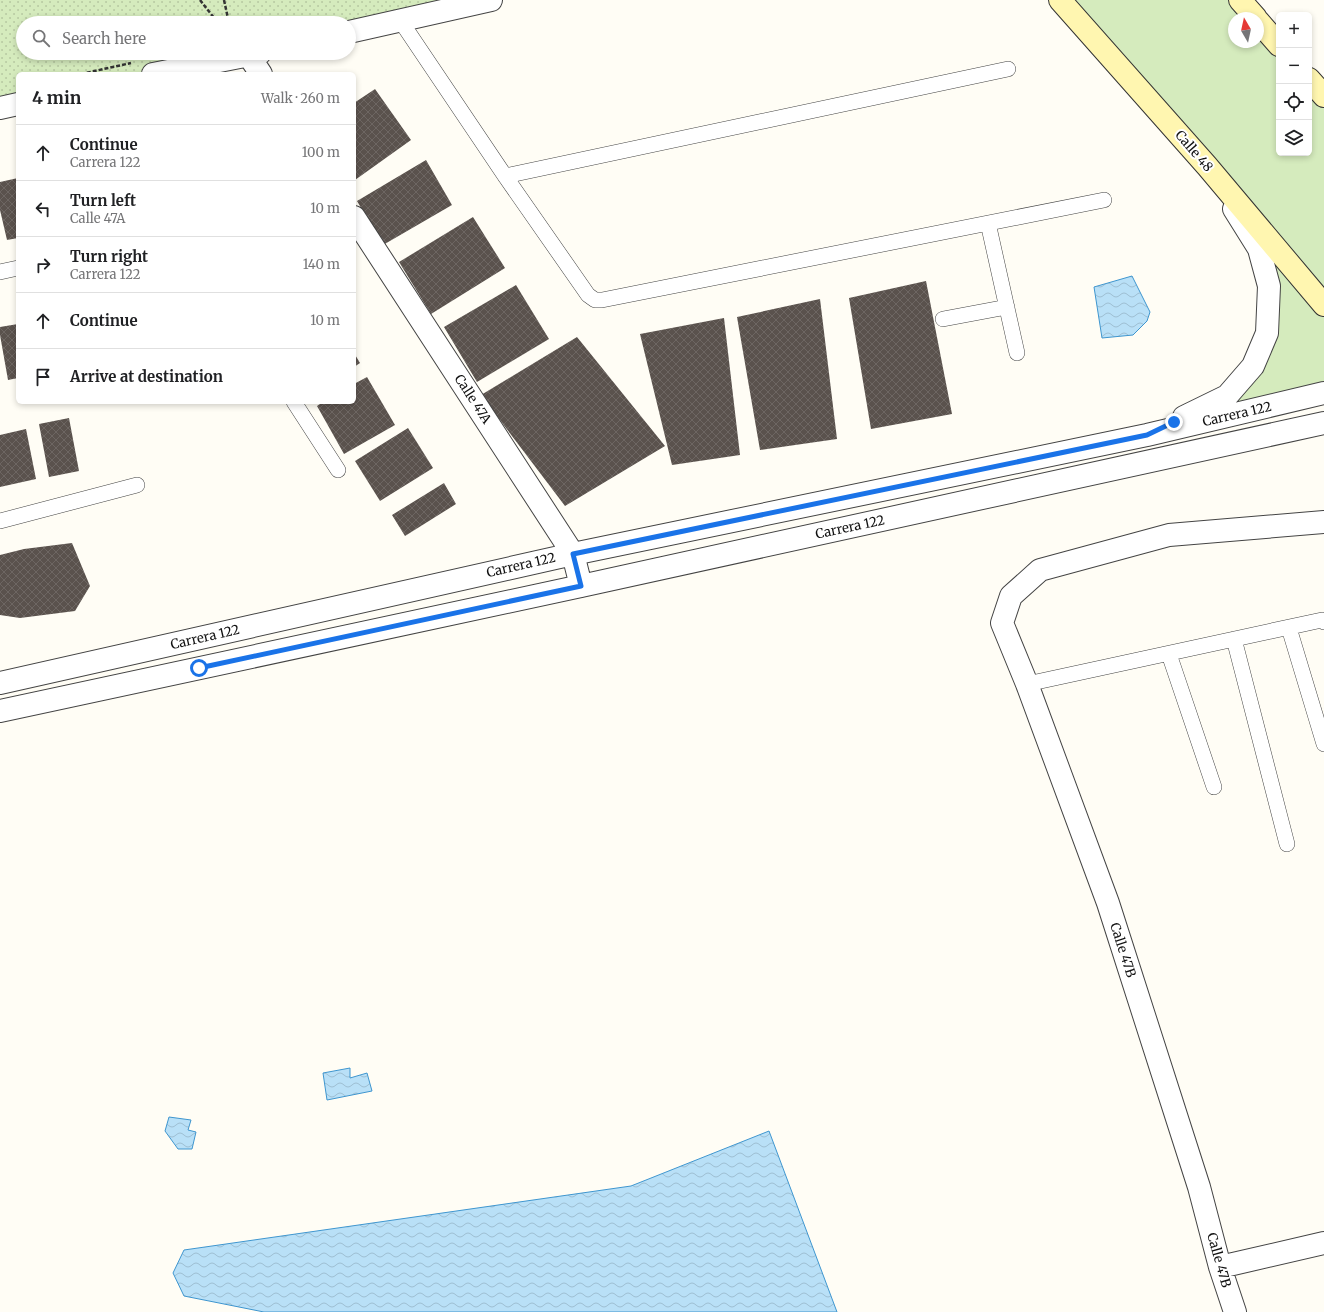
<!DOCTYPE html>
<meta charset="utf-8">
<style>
body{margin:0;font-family:Merriweather,serif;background:#f2f2f2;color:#202124}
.controls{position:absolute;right:12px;top:12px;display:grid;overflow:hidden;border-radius:6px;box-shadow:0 2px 6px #0003}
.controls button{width:36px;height:36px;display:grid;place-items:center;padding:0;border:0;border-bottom:1px solid #e0e0e0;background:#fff;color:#202124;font:20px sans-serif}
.compass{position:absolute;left:1228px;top:12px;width:36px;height:36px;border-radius:50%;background:#fff;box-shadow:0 2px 6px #0003;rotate:351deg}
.stop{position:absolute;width:12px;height:12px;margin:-9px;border:3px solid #1a73e8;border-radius:50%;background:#fff}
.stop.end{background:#1a73e8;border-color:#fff;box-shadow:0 1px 4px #0008}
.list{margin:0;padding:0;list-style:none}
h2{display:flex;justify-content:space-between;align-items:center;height:52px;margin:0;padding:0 16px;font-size:17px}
h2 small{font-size:13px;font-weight:400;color:#757577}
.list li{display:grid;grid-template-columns:26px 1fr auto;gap:12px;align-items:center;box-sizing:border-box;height:56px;padding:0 16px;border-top:1px solid #e0e0e0}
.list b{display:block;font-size:15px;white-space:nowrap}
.list p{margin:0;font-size:13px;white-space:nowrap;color:#757577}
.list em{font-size:13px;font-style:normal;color:#757577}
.icon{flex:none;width:22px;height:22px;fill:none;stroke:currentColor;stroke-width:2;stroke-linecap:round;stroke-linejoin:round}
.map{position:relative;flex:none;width:1324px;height:1312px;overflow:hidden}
.search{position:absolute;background:#fff;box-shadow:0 2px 6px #0003;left:16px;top:16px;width:340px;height:44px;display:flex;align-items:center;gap:10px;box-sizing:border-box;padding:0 14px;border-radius:22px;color:#757577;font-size:15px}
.panel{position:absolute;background:#fff;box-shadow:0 2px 6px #0003;left:16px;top:72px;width:340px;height:332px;border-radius:6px}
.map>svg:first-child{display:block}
.grass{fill:#d5ebbd}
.park{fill:url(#park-dots)}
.water{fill:url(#water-waves);stroke:#3f96cf}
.building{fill:url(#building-cross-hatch)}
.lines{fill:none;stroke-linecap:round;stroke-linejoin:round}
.lane-casing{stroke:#444;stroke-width:16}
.street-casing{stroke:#444;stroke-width:24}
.secondary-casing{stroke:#333;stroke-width:24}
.path{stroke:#333;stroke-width:2.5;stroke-dasharray:4 2;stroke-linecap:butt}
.lane{stroke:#fff;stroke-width:15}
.street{stroke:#fff;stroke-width:22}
.secondary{stroke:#fff6b0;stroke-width:22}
.route{stroke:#1a73e8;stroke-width:5}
.labels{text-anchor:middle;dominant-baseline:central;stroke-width:4;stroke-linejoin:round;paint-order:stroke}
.street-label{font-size:13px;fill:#111;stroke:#fff}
</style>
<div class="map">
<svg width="1324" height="1312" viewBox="0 0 1324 1312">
<defs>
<pattern id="park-dots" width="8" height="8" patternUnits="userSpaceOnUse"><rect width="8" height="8" fill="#d5ebbd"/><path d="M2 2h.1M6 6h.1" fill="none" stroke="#b6c8a1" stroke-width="1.8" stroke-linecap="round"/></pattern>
<pattern id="water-waves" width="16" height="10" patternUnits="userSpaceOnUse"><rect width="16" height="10" fill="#b9e0f7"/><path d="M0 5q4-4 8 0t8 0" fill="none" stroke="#9ebfd3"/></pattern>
<pattern id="building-cross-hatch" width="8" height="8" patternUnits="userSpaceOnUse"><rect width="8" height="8" fill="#5a524d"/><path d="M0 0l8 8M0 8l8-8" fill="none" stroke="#6d6662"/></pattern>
</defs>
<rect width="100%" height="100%" fill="#fffdf5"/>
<path class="grass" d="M1060,0H1240L1256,18H1234V42H1258V21L1279,45V153H1309V79L1324,96V393L1147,435L1253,366L1269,286L1207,166Z"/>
<path class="park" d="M0,0H491L349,23H23V53H260L153,74H18V104L0,108Z"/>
<path class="water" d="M1132,276L1150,312L1147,321L1133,335L1102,338L1094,287Z
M350,1068V1078L367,1073L372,1091L327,1100L323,1073Z
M169,1117L191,1120L188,1130L196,1132L192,1149H178L165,1131Z
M769,1131L837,1312H264L184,1296L173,1273L184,1250L631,1186Z"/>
<path class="building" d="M375,89L411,140L355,180L354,103Z
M426,160L452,205L383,245L357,201Z
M18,178V238L7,240L0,210V182Z
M473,217L505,268L431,314L399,262Z
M926,281L952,414L871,429L849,298Z
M516,285L549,339L477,382L444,327Z
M820,299L837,439L760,450L737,317Z
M724,318L740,455L672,465L640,334Z
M18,324V378L8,380L0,335V327Z
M577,337L665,446L565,506L481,395Z
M354,353L360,363L354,367Z
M367,377L395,425L344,454L317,406L323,402H354V384Z
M69,418L79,471L49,477L39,424Z
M408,428L433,468L380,501L355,461Z
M26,429L36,479L0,487V435Z
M444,483L456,504L405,536L392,515Z
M72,543L90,586L75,611L20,618L0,615V555L24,549Z"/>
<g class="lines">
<g class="lane-casing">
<path id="lane" d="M400,20L505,176L588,295L595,300H602L1104,200
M505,176L1008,69
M988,223L1017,353
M0,272L18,268
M943,319L1007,307
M294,402L338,470
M0,521L137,485
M1289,628L1324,744
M1234,639L1287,844
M1169,654L1214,787
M1027,684L1322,620L1324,622"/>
</g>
<g class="street-casing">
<path id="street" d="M349,32L491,0
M249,56L261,74
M153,74L260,53
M0,108L18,104
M354,217L573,554L581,586
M1184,417L1227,396L1253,366L1267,333L1269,286L1259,249L1234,209
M0,683L573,554L1147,435L1324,393
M0,711L581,586L1324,423
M1220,1267L1324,1243
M1235,1312L1220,1267L1199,1187L1108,903L1027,684L1002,623L1011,596L1040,570L1169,535L1324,522"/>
</g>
<g class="secondary-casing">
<path id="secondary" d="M1060,0L1207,166L1324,305
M1240,0L1256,18
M1258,21L1279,45
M1309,79L1324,96"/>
</g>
<path class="path" d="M200,0L218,23
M224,0L229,23
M312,23L327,20
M81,74L131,63"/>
<use href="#lane" class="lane"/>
<use href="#street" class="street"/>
<use href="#secondary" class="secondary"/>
</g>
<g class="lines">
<path class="route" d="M199,668L581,586L573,554L1147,435L1174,422"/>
</g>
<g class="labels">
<g class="street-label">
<text transform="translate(1194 151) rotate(49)">Calle 48</text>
<text transform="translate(473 399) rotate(57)">Calle 47A</text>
<text transform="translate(1237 414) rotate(-13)">Carrera 122</text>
<text transform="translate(850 527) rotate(-12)">Carrera 122</text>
<text transform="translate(521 565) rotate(-13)">Carrera 122</text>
<text transform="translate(205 637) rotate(-13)">Carrera 122</text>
<text transform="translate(1123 950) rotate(72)">Calle 47B</text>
<text transform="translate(1219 1260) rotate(74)">Calle 47B</text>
</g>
</g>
</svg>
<div class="controls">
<button>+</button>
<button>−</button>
<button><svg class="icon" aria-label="locate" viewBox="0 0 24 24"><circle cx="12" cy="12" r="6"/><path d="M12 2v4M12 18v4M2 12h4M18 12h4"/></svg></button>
<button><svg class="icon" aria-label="layers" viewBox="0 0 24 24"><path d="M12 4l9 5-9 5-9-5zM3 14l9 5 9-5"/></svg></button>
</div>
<svg class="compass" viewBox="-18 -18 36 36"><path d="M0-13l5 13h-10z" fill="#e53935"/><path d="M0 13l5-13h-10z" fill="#757577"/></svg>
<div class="stop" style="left:199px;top:668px"></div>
<div class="stop end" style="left:1174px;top:422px"></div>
<div class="search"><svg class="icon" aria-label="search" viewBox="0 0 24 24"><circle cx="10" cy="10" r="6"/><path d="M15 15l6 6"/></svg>Search here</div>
<section class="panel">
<h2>4 min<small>Walk · 260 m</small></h2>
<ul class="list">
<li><svg class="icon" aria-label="ahead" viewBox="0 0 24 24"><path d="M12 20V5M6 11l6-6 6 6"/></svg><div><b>Continue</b><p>Carrera 122</p></div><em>100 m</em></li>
<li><svg class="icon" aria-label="left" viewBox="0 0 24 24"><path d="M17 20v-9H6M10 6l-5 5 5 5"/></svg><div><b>Turn left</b><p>Calle 47A</p></div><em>10 m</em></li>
<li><svg class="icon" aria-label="right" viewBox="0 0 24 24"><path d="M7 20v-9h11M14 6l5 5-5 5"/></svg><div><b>Turn right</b><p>Carrera 122</p></div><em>140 m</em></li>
<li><svg class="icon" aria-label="ahead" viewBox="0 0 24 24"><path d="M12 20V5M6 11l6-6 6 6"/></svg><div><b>Continue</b></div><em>10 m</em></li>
<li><svg class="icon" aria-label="arrive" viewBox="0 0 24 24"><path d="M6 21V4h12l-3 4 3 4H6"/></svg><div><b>Arrive at destination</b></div></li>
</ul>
</section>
</div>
